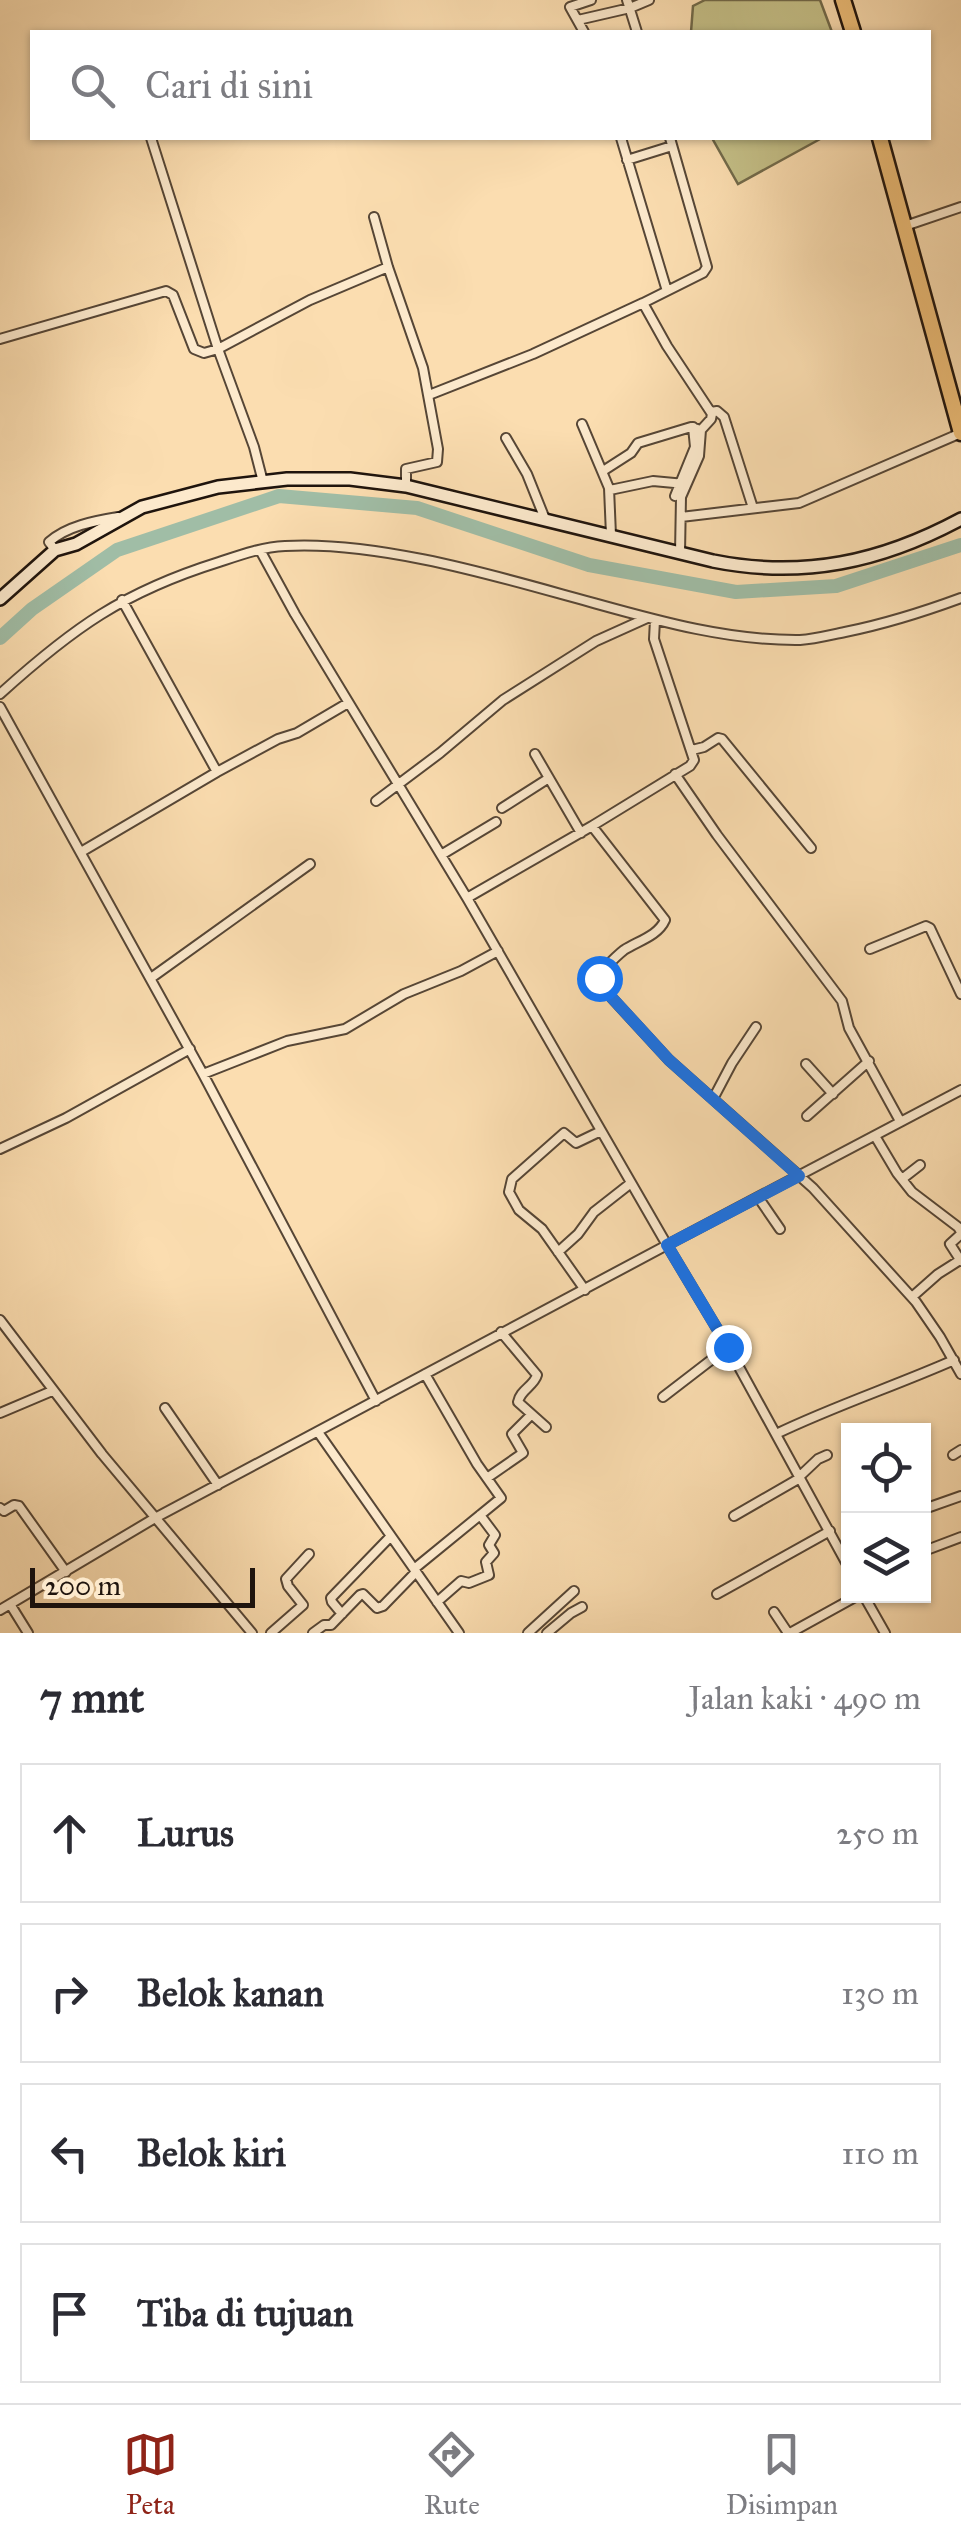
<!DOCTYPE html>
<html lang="id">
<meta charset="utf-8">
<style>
body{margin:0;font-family:"IM FELL Great Primer",serif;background:#f7f7f7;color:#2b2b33}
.controls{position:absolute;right:30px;bottom:30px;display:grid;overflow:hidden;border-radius:0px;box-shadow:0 2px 8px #0004}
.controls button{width:90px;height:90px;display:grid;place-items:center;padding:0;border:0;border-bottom:2px solid #e1e1e2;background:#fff;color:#2b2b33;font:50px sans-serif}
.scale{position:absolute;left:30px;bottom:25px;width:225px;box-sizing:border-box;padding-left:10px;border:5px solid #1f140d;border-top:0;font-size:28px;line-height:35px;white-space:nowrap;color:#1f140d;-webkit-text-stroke:8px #fce9cc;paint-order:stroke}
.stop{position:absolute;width:30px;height:30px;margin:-22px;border:8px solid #1a73e8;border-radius:50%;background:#fff}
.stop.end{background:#1a73e8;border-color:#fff;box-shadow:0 2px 10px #0008}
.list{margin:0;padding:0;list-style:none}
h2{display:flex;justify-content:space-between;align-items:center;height:130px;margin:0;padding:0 40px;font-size:42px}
h2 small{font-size:32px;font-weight:400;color:#7c7c81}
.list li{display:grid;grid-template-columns:65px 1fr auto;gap:30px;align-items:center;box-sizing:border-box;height:140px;margin:0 20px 20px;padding:0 20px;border:2px solid #e1e1e2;border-radius:0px}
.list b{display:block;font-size:38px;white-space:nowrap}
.list em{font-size:32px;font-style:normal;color:#7c7c81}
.icon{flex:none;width:55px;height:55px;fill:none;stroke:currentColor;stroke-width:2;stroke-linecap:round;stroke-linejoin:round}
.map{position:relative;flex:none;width:961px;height:1633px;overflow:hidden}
.search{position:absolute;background:#fff;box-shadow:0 2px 8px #0004;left:30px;right:30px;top:30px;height:110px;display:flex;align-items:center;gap:25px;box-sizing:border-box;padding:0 35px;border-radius:0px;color:#7c7c81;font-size:38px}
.sheet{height:770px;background:#fff}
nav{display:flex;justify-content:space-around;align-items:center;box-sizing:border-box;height:140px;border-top:2px solid #e1e1e2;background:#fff;font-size:28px;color:#7c7c81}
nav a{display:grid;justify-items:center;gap:5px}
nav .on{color:#8f2418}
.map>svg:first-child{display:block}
.green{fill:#c4bf87;stroke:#726a4a;stroke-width:2.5}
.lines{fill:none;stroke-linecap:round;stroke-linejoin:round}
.river{stroke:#a0bda6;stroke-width:14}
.street-casing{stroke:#564636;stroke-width:12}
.secondary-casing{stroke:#1f140d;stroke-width:16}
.highway-casing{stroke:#1f140d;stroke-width:19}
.street{stroke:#fce9cc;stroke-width:8}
.secondary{stroke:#fce9cc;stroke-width:11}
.highway{stroke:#eebe78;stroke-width:14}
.route{stroke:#1a73e8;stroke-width:12}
</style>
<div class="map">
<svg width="961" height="1633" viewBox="0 0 961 1633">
<rect width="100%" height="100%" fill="#fbddb0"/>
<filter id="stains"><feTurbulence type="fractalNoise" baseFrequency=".002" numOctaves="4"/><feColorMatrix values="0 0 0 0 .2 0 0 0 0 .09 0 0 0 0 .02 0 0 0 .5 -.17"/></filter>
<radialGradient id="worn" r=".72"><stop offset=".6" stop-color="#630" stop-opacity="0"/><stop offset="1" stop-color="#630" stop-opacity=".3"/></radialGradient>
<path class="green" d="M705,0H820L832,32H691L693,6Z
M712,138H822L738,184Z"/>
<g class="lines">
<path class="river" d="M0,638L32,609L117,550L279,496L417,508L589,565L736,592L836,586L961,545"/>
<g class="street-casing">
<path id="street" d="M627,0L637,32
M578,20L630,8L649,0
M584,32L570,7L591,0
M151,138L218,349L254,447L263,482
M621,138L667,291L643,303L667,346L712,414L711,419L701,430L699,456L681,497L680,553
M627,160L672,146
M374,217L388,267L423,368L438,449L437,462L406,469V486
M905,226L961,207
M667,291L703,273L707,267L670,138
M0,339L166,291L173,295L194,349L204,353L218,349L310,300L388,267
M429,395L533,354L643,303
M711,412L717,411L724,417L753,508
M582,424L609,488L611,535
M506,438L527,474L545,519
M603,471L631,453L638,443L691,427L701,430
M610,490L653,481L685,484
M675,496L695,447L693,427
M681,517L799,503L961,433
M55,550L49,542C67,526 94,521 118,517
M122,600L217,772
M0,694C73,628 123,592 219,562C240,555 262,547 285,546C370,541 479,571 561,594C639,615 718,641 800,640C815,639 830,635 845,632C885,624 923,612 961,598
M0,707L203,1074L376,1401
M692,750L704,747L718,738L722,739L811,848
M535,754L581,833
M675,774L717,835L842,1001L849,1028L900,1121
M376,801L440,753L503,700L596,641L647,618
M502,808L549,778
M592,826L690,766L694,760L654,639L655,620
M81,852L217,772L278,739L297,733L348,703
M441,855L496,822
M467,898L592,826L665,920C658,936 638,941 624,950C615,957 607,966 599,974L600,985L669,1060L813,1188L916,1302L940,1337L961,1374
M870,949L926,926L930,928L961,994
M151,978L310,864
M806,1064L833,1094
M203,1074L287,1041L345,1029L404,994L461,971L498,951
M713,1099L732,1063L756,1027
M807,1116L869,1061
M875,1136L897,1173L912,1192L958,1227L961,1232
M0,1149L66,1118L190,1049
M902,1179L920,1165
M758,1197L780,1229
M558,1252L578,1234L594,1212L631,1183
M961,1261L950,1244L961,1234
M585,1290L542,1229L519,1210L509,1192L512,1179L564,1133L576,1143L601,1131
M912,1297L938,1274L960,1260
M0,1320L102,1454L252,1633
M501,1332L537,1375C534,1386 520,1390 518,1402L546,1427
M663,1397L728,1347
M165,1408L218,1485
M0,1413L52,1391
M318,1432L459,1633
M776,1434C834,1406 895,1386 954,1360
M953,1455L961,1450
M799,1477L818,1459L827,1455
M487,1478L523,1453L512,1434L531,1415
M0,1508L4,1511L14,1505L19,1506L66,1572
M924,1509L961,1496
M734,1516L800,1478
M924,1517V1523
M924,1551L961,1537
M848,1566L728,1347L667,1245L961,1090
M414,1569L501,1498L477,1464L425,1374
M717,1594L830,1531
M864,1596L885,1633
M437,1602L461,1581L469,1583L489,1575L486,1562L494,1553L489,1545L495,1535L480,1515
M10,1604L28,1633
M0,1610L155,1518L667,1245L467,898L295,614L260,550
M774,1612L788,1633
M342,1614L332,1602L331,1598L390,1537
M271,1633L303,1605L288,1586L286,1579L309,1554
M313,1633L324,1625H331L360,1595L363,1594L377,1608L383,1606L416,1572
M528,1633L574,1591
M547,1633L571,1613L582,1607
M790,1633L857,1596"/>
</g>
<g class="secondary-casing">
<path id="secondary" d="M0,599L55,550L76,544L142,507L218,487L287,479H350L406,486L713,561C803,579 881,562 961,519"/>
</g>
<g class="highway-casing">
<path id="highway" d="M843,0L853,32
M880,138L961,433"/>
</g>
<use href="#street" class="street"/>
<use href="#secondary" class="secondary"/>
<use href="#highway" class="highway"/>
</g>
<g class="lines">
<path class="route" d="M599,978L603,988L669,1060L799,1176L667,1245L728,1347"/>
</g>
<rect width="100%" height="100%" filter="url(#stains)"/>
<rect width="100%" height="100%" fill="url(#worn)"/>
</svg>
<div class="controls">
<button><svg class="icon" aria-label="locate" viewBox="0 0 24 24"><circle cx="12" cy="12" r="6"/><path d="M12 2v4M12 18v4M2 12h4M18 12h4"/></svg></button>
<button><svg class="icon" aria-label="layers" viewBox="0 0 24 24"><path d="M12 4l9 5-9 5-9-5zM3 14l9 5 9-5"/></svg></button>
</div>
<div class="scale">200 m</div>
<div class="stop" style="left:599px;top:978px"></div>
<div class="stop end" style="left:728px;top:1347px"></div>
<div class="search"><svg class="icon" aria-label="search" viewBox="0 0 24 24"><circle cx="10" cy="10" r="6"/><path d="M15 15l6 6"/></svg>Cari di sini</div>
</div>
<section class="sheet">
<h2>7 mnt<small>Jalan kaki · 490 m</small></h2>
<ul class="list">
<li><svg class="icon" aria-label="ahead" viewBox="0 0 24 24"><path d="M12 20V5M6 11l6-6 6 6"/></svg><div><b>Lurus</b></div><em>250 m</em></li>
<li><svg class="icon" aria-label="right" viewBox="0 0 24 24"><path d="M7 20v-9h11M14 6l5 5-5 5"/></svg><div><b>Belok kanan</b></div><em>130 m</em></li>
<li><svg class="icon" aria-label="left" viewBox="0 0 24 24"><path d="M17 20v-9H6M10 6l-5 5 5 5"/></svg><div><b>Belok kiri</b></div><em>110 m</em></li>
<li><svg class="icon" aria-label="arrive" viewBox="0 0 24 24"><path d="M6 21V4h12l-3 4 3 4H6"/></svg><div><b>Tiba di tujuan</b></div></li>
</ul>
</section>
<nav>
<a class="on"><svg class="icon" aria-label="map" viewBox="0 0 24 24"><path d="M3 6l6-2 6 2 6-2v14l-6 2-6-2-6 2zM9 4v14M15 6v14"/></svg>Peta</a>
<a><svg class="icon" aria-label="directions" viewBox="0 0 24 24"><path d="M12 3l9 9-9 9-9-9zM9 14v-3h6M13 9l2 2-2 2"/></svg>Rute</a>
<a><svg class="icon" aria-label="saved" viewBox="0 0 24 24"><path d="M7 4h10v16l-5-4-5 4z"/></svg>Disimpan</a>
</nav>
